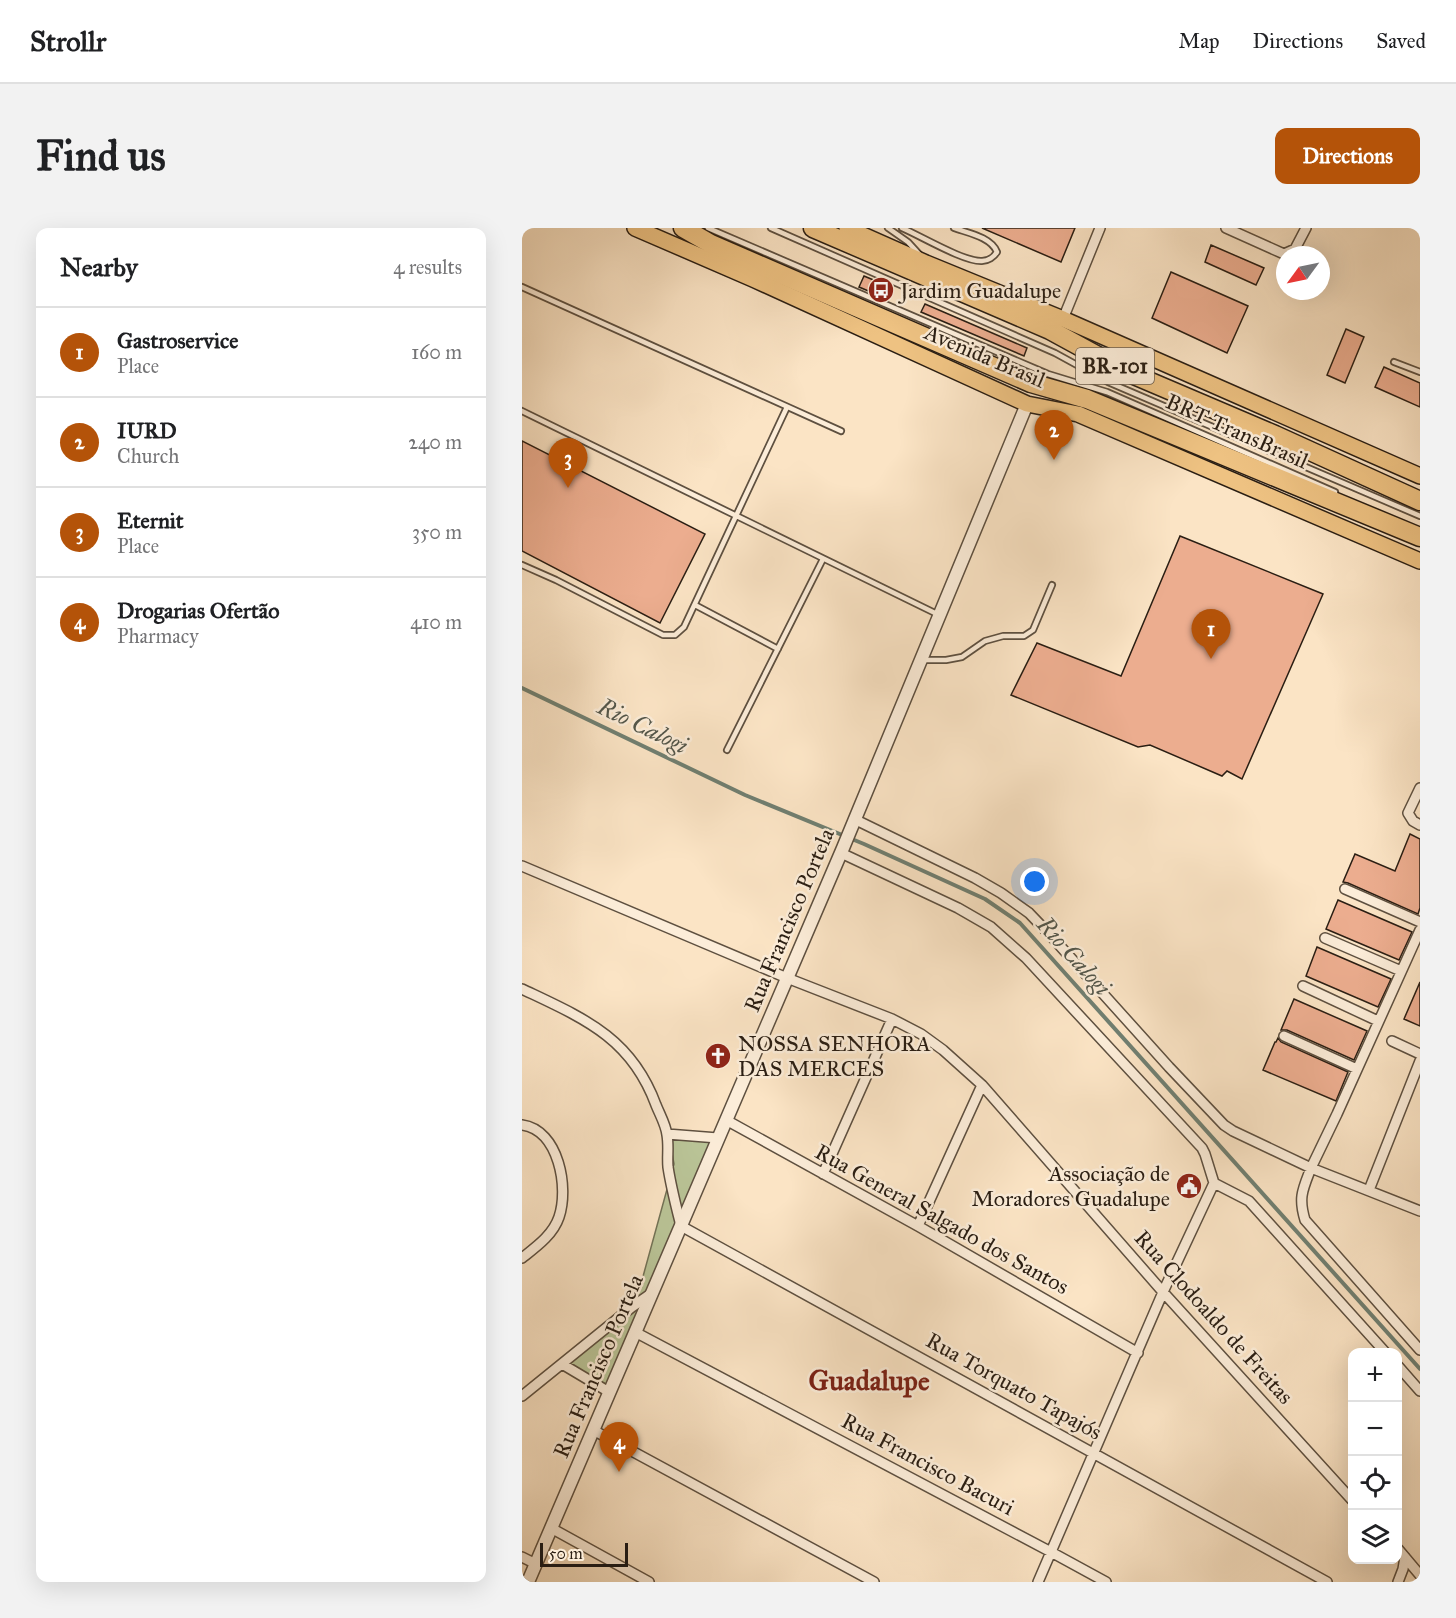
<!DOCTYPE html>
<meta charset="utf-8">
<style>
body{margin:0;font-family:"IM FELL Great Primer",serif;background:#f2f2f2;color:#202124}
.controls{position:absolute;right:18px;bottom:18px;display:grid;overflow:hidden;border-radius:12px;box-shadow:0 6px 24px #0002}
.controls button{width:54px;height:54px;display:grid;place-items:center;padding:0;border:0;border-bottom:2px solid #e0e0e0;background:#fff;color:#202124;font:30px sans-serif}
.compass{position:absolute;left:754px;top:18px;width:54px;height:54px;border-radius:50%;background:#fff;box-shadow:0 6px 24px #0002;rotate:237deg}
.scale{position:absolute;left:18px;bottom:15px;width:88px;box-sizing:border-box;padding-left:6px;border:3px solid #2a1e13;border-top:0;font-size:16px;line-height:21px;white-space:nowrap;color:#2a1e13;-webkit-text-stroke:4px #fcedd9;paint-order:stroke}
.you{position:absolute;left:513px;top:654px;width:21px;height:21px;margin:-15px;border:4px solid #fff;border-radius:50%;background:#1a73e8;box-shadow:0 0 0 9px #1a73e833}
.badge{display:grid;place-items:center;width:39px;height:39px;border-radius:50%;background:#b45309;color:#fff;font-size:20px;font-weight:700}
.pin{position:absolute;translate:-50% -50px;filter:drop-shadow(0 2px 3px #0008)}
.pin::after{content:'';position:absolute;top:32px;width:21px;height:18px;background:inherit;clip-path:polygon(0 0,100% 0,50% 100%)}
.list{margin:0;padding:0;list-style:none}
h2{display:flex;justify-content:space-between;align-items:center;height:78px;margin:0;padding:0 24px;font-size:26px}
h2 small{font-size:20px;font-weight:400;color:#757577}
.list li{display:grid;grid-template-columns:39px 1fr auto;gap:18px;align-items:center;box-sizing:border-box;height:90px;padding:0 24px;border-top:2px solid #e0e0e0}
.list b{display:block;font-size:22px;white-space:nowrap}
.list p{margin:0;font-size:20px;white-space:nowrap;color:#757577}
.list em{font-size:20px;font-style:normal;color:#757577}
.icon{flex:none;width:33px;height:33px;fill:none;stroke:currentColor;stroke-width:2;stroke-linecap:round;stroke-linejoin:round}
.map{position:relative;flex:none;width:898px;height:1354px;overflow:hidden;border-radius:12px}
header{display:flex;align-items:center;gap:36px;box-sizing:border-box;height:84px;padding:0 30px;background:#fff;border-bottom:2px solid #e0e0e0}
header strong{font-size:28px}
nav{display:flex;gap:33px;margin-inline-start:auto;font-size:21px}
.intro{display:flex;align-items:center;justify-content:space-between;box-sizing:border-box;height:144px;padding:0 36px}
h1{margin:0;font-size:42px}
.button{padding:15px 27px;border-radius:12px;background:#b45309;color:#fff;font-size:21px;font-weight:700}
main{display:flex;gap:36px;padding:0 36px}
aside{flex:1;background:#fff;border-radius:12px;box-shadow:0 6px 24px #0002}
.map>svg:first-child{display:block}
.green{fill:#bac598;stroke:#727256;stroke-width:1.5}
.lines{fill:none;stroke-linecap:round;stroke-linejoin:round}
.stream{stroke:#707f71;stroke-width:4}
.building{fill:#ecad8f;stroke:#2a1e13;stroke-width:1.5}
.service-casing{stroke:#5e5040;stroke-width:8}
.minor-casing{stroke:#5e5040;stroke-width:12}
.tertiary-casing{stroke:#5e5040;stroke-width:15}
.primary-casing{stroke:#2a1e13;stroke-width:18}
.motorway-casing{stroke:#2a1e13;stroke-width:21}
.service{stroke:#fcedd9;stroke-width:4.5}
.minor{stroke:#fcedd9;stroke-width:9}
.tertiary{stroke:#fcedd9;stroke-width:12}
.primary{stroke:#eec282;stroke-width:15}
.motorway{stroke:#eec282;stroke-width:18}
.labels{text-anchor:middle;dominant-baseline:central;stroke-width:5;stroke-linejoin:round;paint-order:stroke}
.shield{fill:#fcedd9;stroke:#695c4e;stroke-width:1.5}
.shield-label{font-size:21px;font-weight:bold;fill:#2a1e13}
.poi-label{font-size:22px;fill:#2a1e13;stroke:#fcedd9;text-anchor:start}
.street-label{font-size:22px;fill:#2a1e13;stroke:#fcedd9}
.water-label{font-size:24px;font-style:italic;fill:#53564a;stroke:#fcedd9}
.district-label{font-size:28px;font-weight:bold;fill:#7a1f14;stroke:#fcedd9}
</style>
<header>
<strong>Strollr</strong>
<nav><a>Map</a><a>Directions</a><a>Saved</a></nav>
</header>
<div class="intro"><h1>Find us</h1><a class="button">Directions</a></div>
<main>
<aside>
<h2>Nearby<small>4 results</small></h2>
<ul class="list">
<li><span class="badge">1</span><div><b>Gastroservice</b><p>Place</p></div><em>160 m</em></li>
<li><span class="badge">2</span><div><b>IURD</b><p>Church</p></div><em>240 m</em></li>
<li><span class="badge">3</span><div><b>Eternit</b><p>Place</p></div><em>350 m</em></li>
<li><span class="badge">4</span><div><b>Drogarias Ofertão</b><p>Pharmacy</p></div><em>410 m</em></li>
</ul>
</aside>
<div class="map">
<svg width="898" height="1354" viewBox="0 0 898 1354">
<rect width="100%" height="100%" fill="#fbe4c5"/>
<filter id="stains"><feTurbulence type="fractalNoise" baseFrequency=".00333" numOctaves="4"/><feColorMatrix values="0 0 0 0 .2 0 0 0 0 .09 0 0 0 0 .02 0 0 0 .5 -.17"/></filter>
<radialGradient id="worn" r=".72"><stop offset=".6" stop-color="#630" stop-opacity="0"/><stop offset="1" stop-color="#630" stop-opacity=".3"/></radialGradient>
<path class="green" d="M147,908L188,914L158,996L88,1162L42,1136L117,1063L152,936Z"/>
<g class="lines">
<path class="stream" d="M0,460L223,567L342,616L463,671L498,695L898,1141"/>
</g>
<path class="building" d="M460,0H553L539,34Z
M689,17L742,40L734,57L683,34Z
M649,44L726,78L705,125L630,90Z
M342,48L361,56L356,67L337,59Z
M403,76L505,120L502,128L399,84Z
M824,101L842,109L823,155L805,147Z
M862,139L898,155V179L853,159Z
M0,213L183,306L138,395L0,323Z
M658,308L801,366L720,551L705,543L700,548L628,517L616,519L489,467L515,415L599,448Z
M888,606L898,611V680L896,686L826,655L821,654L833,626L873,643Z
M816,672L890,704L877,732L804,701Z
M795,719L869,751L856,779L784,748Z
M898,754V798L882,791Z
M772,771L845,803L832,832L765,802H759Z
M756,810L759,814L826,844L814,873L741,842L753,814H754Z"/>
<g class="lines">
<g class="service-casing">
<path id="service" d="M186,0L526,146L585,164L813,264
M249,0L533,125L586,154L898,288
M366,0L386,14L397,26
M380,0C399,8 442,34 460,33C466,33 472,29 475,24C469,9 446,5 432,0
M0,59L319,203
M872,134L898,144
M0,183L415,386
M0,337L34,352L141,407H153L162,399L265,179
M173,377L256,421
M400,432H424L440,429L463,413L481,408H502L511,402L530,357
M205,522L301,331"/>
</g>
<g class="minor-casing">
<path id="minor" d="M704,0L762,26L773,21L784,0
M541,91L578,0
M898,560L886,585L891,593L898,597
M332,591L453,650L479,665L507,685L530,709L647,839L702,897L711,903L789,940C781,961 776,969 783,992L898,1122
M319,625L436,680L469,699L504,730L680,920L683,926L692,955L727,973L863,1124
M0,638L265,750L370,791L399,806L421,822L460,857L641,1064L830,1272
M823,661L898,694
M898,702L815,886L789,940L898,983
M803,710L879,743
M781,758L856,793
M0,761C61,790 109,809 134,877C138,887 144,897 145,907C147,918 145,929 146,939C149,959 154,978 159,998L805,1354
M762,808L835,841
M870,813L898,826
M204,892L396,998L616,1125
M0,897C37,902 47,960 37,989C31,1007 14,1019 0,1030
M145,906L196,910
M301,946L370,791
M847,962L898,833
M396,998L460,857
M113,1104L529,1324L584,1354
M40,1136L87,1164
M876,1138L898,1163
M0,1168L110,1079L130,1065
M71,1202L352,1354
M29,1300L127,1354
M876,1321L898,1347
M0,1329L14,1336
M516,1354L641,1064L692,955
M876,1354L881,1341L883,1329"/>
</g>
<g class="tertiary-casing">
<path id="tertiary" d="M6,1354L321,620L505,176"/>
</g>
<g class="primary-casing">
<path id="primary" d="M113,0L231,51L505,176L556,186L898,333
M325,0L404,35L541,91L898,248"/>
</g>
<g class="motorway-casing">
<path id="motorway" d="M161,0L189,16L509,155L565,171L898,309
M291,0L528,102L605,144L753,207L898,273"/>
</g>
<use href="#service" class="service"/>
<use href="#minor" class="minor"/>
<use href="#tertiary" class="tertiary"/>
<use href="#primary" class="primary"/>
<use href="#motorway" class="motorway"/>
</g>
<defs>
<g id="bus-disc" transform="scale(1.35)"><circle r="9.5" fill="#8f2418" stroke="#fcedd9"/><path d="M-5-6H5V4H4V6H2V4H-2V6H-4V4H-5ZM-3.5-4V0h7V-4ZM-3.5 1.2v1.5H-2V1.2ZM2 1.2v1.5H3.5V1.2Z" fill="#fff"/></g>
<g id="church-disc" transform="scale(1.35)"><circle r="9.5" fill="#8f2418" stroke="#fcedd9"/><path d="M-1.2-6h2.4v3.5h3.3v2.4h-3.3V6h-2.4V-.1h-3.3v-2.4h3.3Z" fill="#fff"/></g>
<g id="civic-disc" transform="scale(1.35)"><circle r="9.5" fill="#8f2418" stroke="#fcedd9"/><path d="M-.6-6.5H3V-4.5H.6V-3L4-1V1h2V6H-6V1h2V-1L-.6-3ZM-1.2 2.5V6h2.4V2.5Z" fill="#fff"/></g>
</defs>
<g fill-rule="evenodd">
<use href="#bus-disc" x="359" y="62"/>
<use href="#church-disc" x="196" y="828"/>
<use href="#civic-disc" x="667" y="958"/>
</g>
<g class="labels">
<rect class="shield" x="554" y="120" width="78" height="36" rx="4.5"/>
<g class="shield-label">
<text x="593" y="138">BR-101</text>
</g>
<g class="poi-label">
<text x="378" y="62">Jardim Guadalupe</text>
<text x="216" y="815">NOSSA SENHORA<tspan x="216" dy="25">DAS MERCES</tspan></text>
<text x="648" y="945" text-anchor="end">Associação de<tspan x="648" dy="25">Moradores Guadalupe</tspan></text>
</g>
<g class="street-label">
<text transform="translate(463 128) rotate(23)">Avenida Brasil</text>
<text transform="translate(715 203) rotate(24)">BRT TransBrasil</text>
<text transform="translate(267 692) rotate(-67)">Rua Francisco Portela</text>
<text transform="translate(420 991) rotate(29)">Rua General Salgado dos Santos</text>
<text transform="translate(692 1089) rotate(48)">Rua Clodoaldo de Freitas</text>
<text transform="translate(76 1138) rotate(-67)">Rua Francisco Portela</text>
<text transform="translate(492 1158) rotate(29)">Rua Torquato Tapajós</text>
<text transform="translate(406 1236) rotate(28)">Rua Francisco Bacuri</text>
</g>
<g class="water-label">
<text transform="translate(121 498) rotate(26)">Rio Calogi</text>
<text transform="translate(552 728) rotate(48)">Rio Calogi</text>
</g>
<g class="district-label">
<text x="347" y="1152">Guadalupe</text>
</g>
</g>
<rect width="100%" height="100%" filter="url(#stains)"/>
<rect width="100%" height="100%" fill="url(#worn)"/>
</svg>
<div class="controls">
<button>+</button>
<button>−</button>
<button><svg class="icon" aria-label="locate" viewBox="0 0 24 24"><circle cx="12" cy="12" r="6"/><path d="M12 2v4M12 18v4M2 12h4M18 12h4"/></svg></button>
<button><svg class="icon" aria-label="layers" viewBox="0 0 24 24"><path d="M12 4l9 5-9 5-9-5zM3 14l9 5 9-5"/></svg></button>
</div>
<svg class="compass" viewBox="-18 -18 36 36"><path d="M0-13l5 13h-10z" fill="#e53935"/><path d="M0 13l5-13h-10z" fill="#757577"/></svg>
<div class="scale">50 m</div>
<div class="you"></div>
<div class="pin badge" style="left:689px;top:431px">1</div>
<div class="pin badge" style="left:532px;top:232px">2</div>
<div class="pin badge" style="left:46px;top:260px">3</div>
<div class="pin badge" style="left:97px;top:1244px">4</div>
</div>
</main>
